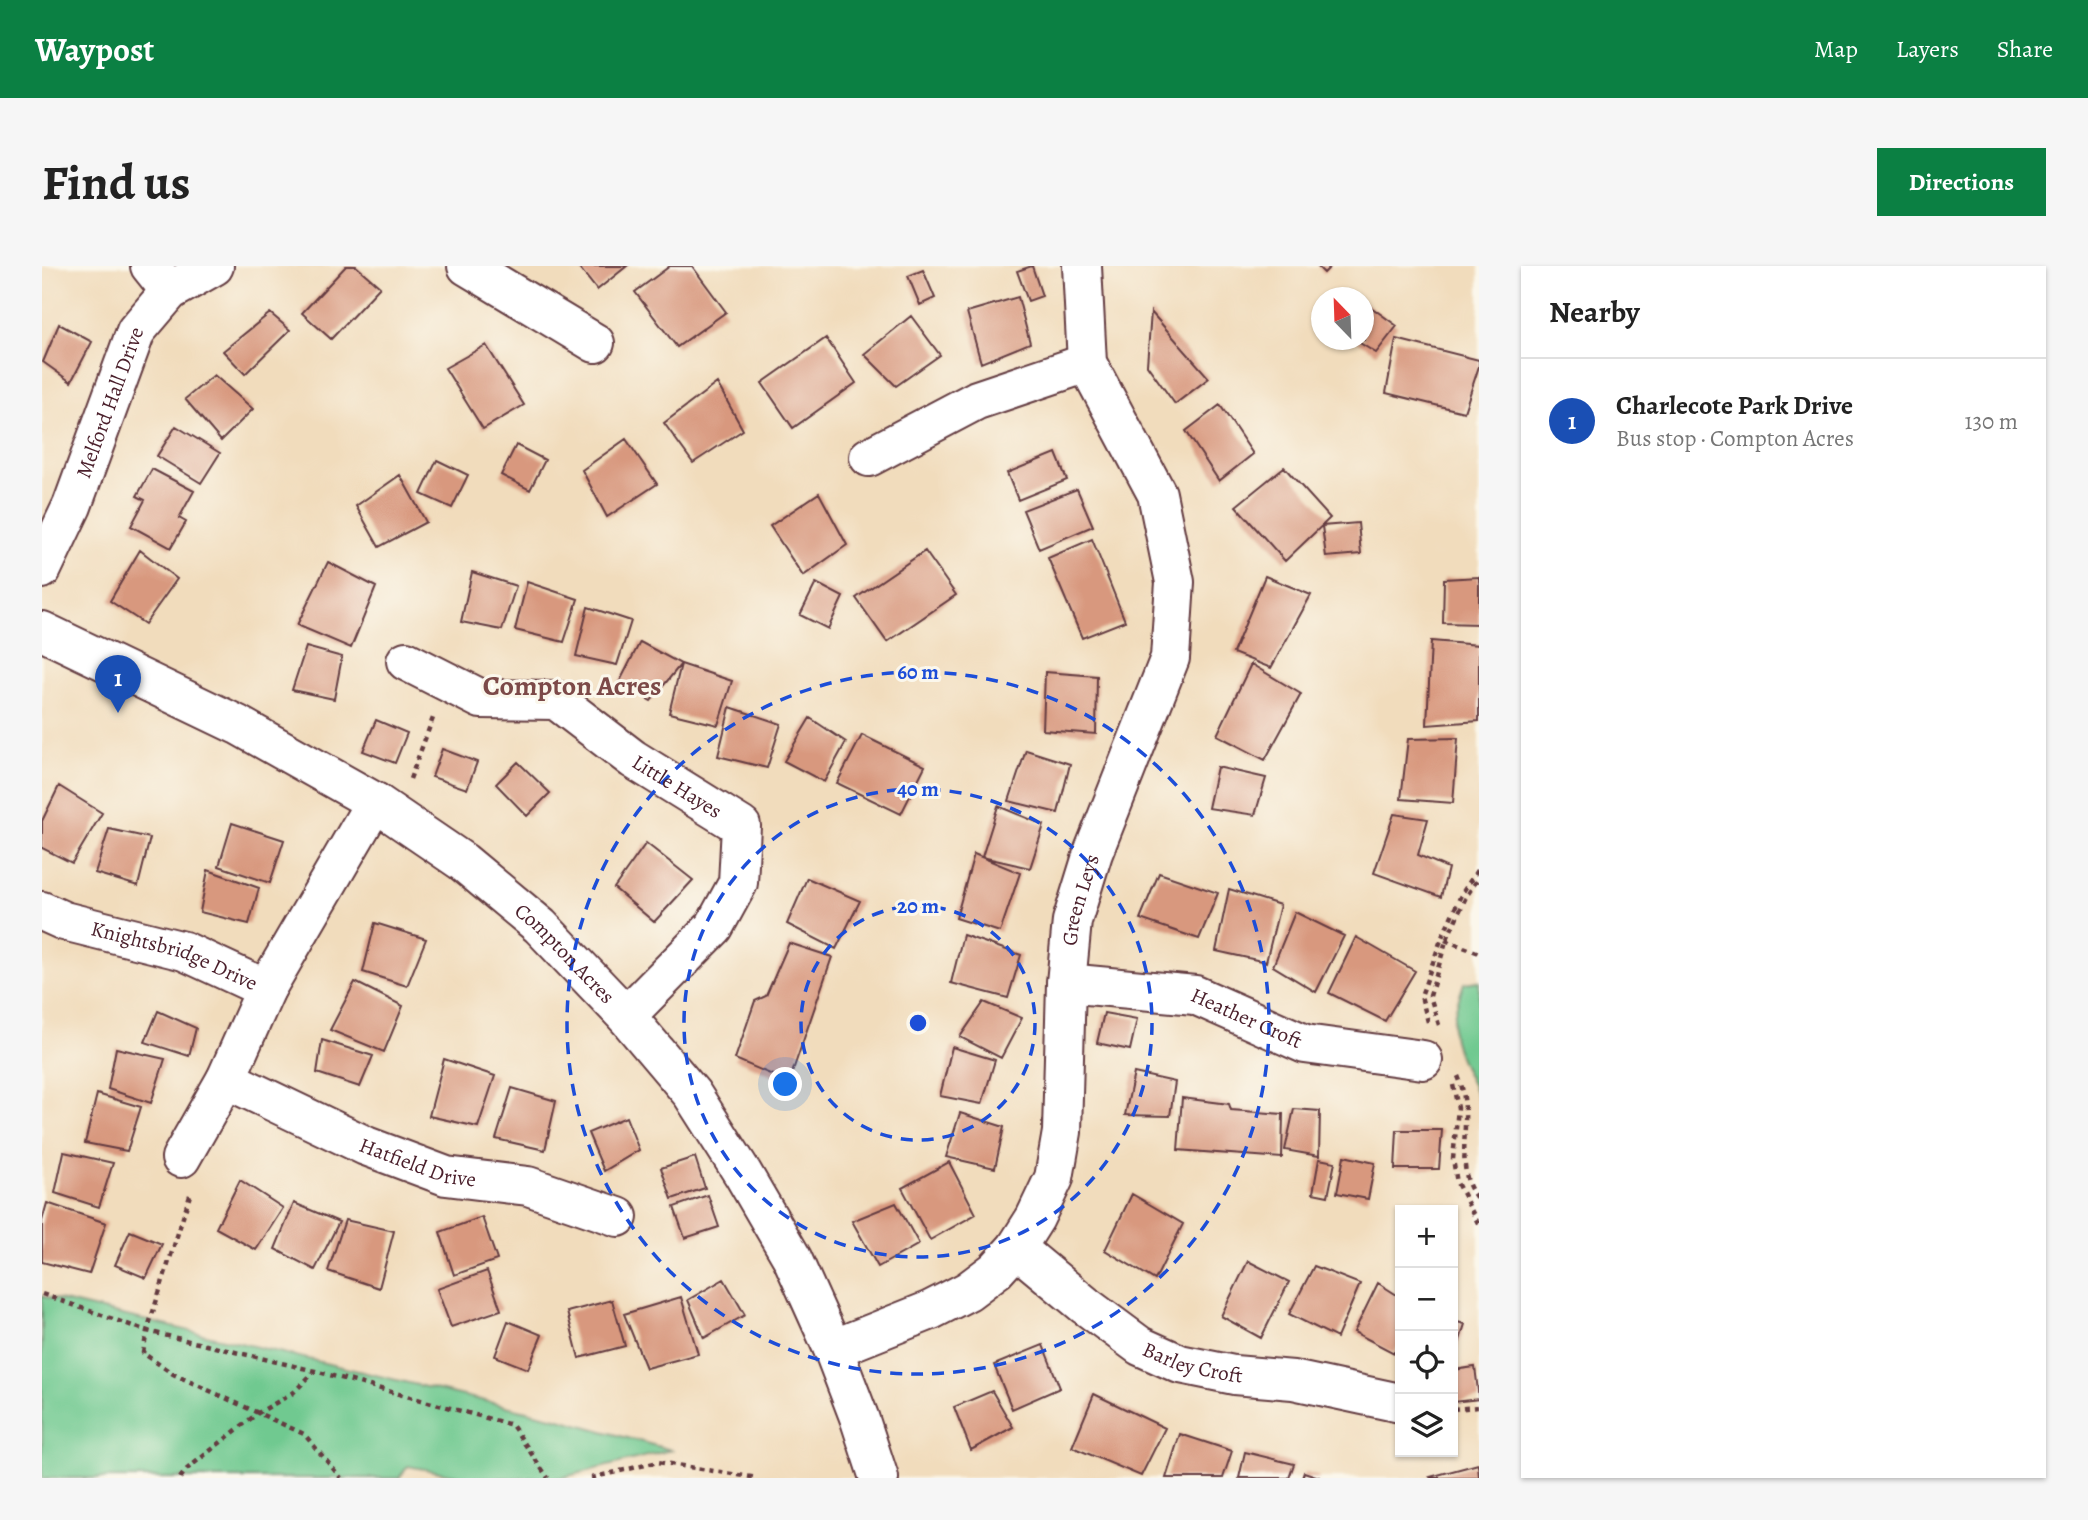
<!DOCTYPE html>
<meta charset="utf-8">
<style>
body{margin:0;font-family:Alegreya,serif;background:#f6f6f6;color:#222}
.controls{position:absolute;right:21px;bottom:21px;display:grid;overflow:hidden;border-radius:0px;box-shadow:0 2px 5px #0004}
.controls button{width:63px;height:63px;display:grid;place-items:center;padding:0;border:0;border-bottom:2px solid #e0e0e0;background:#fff;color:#222;font:35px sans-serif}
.compass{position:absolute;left:1269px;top:21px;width:63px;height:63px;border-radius:50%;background:#fff;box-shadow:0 2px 5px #0004;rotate:337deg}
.you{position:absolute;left:744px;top:819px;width:24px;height:24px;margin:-18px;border:5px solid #fff;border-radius:50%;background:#1a73e8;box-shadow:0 0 0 10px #1a73e833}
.badge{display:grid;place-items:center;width:46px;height:46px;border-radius:50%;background:#0b8043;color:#fff;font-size:23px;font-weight:700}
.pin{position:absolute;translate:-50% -58px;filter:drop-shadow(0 2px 4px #0008)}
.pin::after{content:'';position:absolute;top:37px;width:24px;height:21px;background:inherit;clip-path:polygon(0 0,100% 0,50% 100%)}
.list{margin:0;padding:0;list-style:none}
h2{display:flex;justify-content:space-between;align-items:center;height:91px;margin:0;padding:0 28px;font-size:30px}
h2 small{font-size:23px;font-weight:400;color:#767676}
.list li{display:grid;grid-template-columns:46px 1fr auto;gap:21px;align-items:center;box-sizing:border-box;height:126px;padding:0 28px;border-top:2px solid #e0e0e0}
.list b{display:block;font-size:26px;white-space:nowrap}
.list p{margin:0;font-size:23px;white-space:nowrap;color:#767676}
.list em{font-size:23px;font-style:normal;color:#767676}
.icon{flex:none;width:38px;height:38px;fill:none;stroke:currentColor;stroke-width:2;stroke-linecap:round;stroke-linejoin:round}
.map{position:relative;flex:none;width:1437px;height:1212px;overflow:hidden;border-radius:0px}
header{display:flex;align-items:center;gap:42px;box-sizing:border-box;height:98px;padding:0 35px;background:#0b8043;color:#fff}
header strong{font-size:33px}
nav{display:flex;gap:38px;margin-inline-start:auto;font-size:24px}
.intro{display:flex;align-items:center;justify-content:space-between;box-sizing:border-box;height:168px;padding:0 42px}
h1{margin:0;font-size:49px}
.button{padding:18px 32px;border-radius:0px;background:#0b8043;color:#fff;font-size:24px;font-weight:700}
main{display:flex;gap:42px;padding:0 42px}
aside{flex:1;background:#fff;border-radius:0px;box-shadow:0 2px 5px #0004}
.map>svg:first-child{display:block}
.green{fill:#70c990;stroke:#5d745e;stroke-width:2}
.building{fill:#d8987e}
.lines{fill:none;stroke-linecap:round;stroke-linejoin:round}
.minor-casing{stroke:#633b41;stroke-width:42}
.tertiary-casing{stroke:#633b41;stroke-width:42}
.path{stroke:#633b41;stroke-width:4.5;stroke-dasharray:5 5;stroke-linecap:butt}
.minor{stroke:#fff;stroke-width:38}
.tertiary{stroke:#fff;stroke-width:38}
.ring{fill:none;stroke:#1d4ed8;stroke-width:3.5;stroke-dasharray:12 9}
.labels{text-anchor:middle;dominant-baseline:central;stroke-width:6;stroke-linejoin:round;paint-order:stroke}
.street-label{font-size:21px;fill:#4a1f2b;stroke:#fbf7ec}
.district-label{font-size:28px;font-weight:bold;fill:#7c4948;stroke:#fbf7ec}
.centre{fill:#1d4ed8;stroke:#fbf7ec;stroke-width:3.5}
.ring-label{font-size:21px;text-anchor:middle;font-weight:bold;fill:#1d4ed8;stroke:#fbf7ec;stroke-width:6;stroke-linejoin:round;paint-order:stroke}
</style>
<header>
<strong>Waypost</strong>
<nav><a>Map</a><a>Layers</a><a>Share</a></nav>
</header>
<div class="intro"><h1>Find us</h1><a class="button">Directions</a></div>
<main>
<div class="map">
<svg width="1437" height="1212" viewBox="0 0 1437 1212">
<rect width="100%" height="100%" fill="#fbf7ec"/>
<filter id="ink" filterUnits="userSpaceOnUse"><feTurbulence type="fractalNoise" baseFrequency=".0143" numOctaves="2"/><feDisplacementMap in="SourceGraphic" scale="14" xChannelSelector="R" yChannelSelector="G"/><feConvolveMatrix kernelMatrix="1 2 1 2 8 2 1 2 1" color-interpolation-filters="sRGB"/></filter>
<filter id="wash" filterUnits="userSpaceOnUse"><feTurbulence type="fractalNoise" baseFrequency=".00686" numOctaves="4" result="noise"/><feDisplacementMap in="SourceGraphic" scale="28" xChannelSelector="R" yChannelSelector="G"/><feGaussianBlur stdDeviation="1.57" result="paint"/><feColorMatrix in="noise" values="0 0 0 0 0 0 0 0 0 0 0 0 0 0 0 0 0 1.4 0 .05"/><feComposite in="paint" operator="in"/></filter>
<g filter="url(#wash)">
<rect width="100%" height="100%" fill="#f1dcbc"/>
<path class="green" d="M1437,715V834C1429,815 1412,786 1411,766C1410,749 1417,733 1422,717Z
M0,1030L514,1152L629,1184L518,1212H429L366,1200L357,1212H0Z"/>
<g id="blocks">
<path class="building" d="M304,0H314L338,21L289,73L260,47Z
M536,0H585L555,24Z
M628,0H650L684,46L635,81L593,26Z
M990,0L1000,30L986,35L975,5Z
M1275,0H1289L1282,7Z
M881,4L893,32L878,39L866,10Z
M976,31L988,77L939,97L925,46Z
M1322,36L1355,60L1334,87L1313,74H1322Z
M1109,46L1167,112L1133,138L1105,99Z
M228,47L248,64L203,108L181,85Z
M869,50L898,89L854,120L822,88Z
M17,58L50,76L29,116L1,96Z
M784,72L814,117L751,162L720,117Z
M1354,73L1437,94V100L1422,146L1344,127Z
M444,79L482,139L441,163L403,102Z
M172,109L211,143L179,175L143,133Z
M675,117L701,164L651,197L622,157Z
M1178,139L1211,188L1177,215L1144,165Z
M134,160L178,187L159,217L115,190Z
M584,173L615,218L565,251L540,204Z
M474,179L503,194L488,224L459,209Z
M1014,187L1025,214L976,234L965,207Z
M395,194L426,209L410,242L379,228Z
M1242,201L1288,252L1243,295L1194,240Z
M110,203L152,225L137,252L144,256L129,282L89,260L103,234L95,230Z
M358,209L384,256L337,281L314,240Z
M1035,223L1051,260L997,283L981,244Z
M777,227L805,279L761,310L728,260Z
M1316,257L1319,288L1284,291L1280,260Z
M1050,273L1083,355L1040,372L1006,292Z
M98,284L135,313L103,358L68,335Z
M883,285L914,329L845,376L814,332Z
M286,296L334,321L309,382L255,359Z
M430,306L474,320L460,364L419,356Z
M1223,310L1269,329L1229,402L1191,387Z
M1437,311V358L1401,357L1402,313Z
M485,316L536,333L522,376L473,364Z
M774,317L801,331L786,363L758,349Z
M546,341L589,355L575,399L534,390Z
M1389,375L1437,379V455L1385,459Z
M598,376L639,398L609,435L577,417Z
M264,381L300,391L292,433L250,424Z
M639,398L690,415L676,459L627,447Z
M1209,398L1259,428L1223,494L1175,469Z
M1003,406L1055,410L1054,468L1001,464Z
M688,441L739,458L725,502L676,490Z
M768,452L804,476L782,516L742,495Z
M334,454L365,467L353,497L321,485Z
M820,469L883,500L859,548L795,517Z
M1416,472L1411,537L1359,533L1366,473Z
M400,483L435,496L425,523L390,511Z
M984,484L1028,498L1016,547L967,535Z
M476,496L508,527L485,550L454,518Z
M1175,501L1224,512L1213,549L1166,542Z
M17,520L60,547L30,597L0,582V555Z
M956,540L1002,559L988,602L940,591Z
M1352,548L1386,553L1376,589L1406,602L1399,631L1332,607Z
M190,557L242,574L228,617L177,600Z
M67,563L108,572L96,620L53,607Z
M604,577L651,614L612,656L572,622Z
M932,588L978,607L958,666L914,652Z
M166,604L217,622L207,658L158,646Z
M1117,607L1176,627L1157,673L1098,653Z
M765,612L818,635L794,683L745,658Z
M1187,623L1238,639L1224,696L1174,685Z
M1253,646L1302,670L1274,726L1231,700Z
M333,657L384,673L365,720L321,706Z
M921,669L979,689L966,732L909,717Z
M1314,671L1373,705L1343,755L1287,727Z
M747,677L790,691L747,816L693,793L713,735L724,730Z
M313,716L361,740L342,786L288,764Z
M942,736L980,752L959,792L918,771Z
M116,745L154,762L147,790L103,776Z
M1062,747L1095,753L1088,784L1055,777Z
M280,774L331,790L318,821L275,807Z
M910,781L953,794L940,838L898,830Z
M74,782L123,793L109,837L66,823Z
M402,793L453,810L436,861L387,850Z
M1092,807L1133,816L1128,850L1083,849Z
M470,822L514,835L503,884L454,873Z
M55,828L99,841L85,885L43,877Z
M1140,832L1187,838L1189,844L1241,848L1240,892L1136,884Z
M1252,843L1278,845L1277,890L1243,884Z
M918,847L962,861L953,902L904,891Z
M584,851L597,884L562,905L546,867Z
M1355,864H1400L1397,903H1353Z
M22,886L71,897L57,941L13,927Z
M1302,890L1333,897L1326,933L1295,927Z
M653,891L663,922L630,933L619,902Z
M1277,893L1293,896L1286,930L1271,927Z
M907,896L934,948L888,974L860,922Z
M198,914L241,942L214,984L174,962Z
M1090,928L1141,958L1113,1014L1063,984Z
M666,929L677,961L643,972L632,941Z
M5,937L64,957L47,1008L0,996V955Z
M252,937L297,956L273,1004L233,983Z
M854,937L877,978L836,1001L810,955Z
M440,951L455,994L412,1009L398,966Z
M303,954L352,965L337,1022L286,1005Z
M88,965L120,978L104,1012L73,999Z
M1206,995L1247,1016L1219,1072L1179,1050Z
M1272,1000L1318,1018L1295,1072L1247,1048Z
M445,1005L459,1044L409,1061L395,1023Z
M682,1013L703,1049L662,1072L646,1034Z
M1336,1017L1358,1031V1077L1352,1087L1312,1066Z
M639,1031L656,1088L604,1102L582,1048Z
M570,1034L583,1080L537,1092L525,1046Z
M466,1055L500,1069L486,1103L453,1090Z
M1411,1055L1423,1058L1411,1096Z
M1001,1079L1018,1122L970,1143L952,1099Z
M1433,1101L1437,1133L1411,1136V1104Z
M950,1125L971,1161L929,1184L912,1141Z
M1052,1128L1123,1162L1099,1210L1030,1181Z
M1138,1168L1190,1185L1181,1212H1124Z
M1203,1186L1252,1198L1247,1212H1197Z
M1436,1198L1437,1212H1389L1388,1211Z
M1262,1206L1277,1211V1212H1260Z"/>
</g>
</g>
<g filter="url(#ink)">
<use href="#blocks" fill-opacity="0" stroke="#633b41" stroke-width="2"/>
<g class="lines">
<g class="minor-casing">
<g id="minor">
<path d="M108,0L128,25"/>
<path d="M425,0L553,77"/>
<path d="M827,191L935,134L1045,97"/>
<path id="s1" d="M0,303L30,240L94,65L128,25L172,0"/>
<path id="s2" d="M364,395L439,433L514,434L591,493L699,560L696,617L672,661L584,750"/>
<path id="s3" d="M0,645L22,655L142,685L224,723"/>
<path id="s4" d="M1024,717L1153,729L1263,778L1381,794"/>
<path id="s5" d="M184,813L324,880L404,910L486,920L576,951"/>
<path d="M139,892L184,813L224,723L333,536"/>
<path id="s6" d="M974,982L1044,1040L1098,1080L1138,1098L1192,1109L1251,1114L1358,1137"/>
<path id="s7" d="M791,1083L889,1044L926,1025L954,1004L974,982L993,952L1012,912L1020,866L1024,717L1030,655L1051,587L1128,392L1133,316L1115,228L1045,97L1040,0"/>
</g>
</g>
<g class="tertiary-casing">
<g id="tertiary">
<path id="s8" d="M0,365L196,459L333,536L421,596L498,660L584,750L650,828L701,908L750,992L791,1083L817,1151L837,1212"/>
</g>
</g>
<path class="path" d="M368,513L391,452
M1403,674L1437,687
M1386,756L1379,730L1400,671L1419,629L1437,601
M1397,759L1388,730L1404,675L1424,631L1437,611
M1416,810C1431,845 1416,880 1426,916C1428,923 1433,929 1437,936
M1411,819L1416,842L1411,893L1415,917L1437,959
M148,929L105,1065L101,1087L131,1108L262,1168L299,1212
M0,1028L105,1065L273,1105L470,1159L506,1212
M1411,1143L1437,1141
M138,1212L145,1203L216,1147L251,1127L273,1105
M549,1212L616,1196L715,1212"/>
<use href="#minor" class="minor"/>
<use href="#tertiary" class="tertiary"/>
</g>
</g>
<g class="ring">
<circle cx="876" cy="757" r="117"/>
<circle cx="876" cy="757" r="234"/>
<circle cx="876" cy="757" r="351"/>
</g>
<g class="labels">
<g class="street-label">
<text stroke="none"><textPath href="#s1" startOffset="180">Melford Hall Drive</textPath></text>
<text stroke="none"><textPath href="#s2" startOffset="308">Little Hayes</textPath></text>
<text stroke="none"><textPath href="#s7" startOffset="572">Green Leys</textPath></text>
<text stroke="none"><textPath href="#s8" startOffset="618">Compton Acres</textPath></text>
<text stroke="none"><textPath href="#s3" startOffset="140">Knightsbridge Drive</textPath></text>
<text stroke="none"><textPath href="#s4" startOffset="186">Heather Croft</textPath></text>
<text stroke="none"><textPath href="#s5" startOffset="210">Hatfield Drive</textPath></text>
<text stroke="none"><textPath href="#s6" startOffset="214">Barley Croft</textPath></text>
</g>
<g class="district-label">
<text x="530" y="420">Compton Acres</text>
</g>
</g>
<circle cx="876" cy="757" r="10" class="centre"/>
<g class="ring-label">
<text x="876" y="413">60 m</text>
<text x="876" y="530">40 m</text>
<text x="876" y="647">20 m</text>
</g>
</svg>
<div class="controls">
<button>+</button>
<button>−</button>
<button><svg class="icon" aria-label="locate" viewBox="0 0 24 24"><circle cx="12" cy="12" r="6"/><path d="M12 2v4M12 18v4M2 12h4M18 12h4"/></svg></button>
<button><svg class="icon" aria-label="layers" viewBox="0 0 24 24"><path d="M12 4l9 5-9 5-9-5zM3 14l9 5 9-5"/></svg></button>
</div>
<svg class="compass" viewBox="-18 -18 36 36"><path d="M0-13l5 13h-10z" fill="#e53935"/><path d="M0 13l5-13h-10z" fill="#767676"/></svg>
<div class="you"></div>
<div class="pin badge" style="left:76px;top:447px;background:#1a4fb4">1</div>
</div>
<aside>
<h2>Nearby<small></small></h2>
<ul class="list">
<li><span class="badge" style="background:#1a4fb4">1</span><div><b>Charlecote Park Drive</b><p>Bus stop · Compton Acres</p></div><em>130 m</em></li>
</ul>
</aside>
</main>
